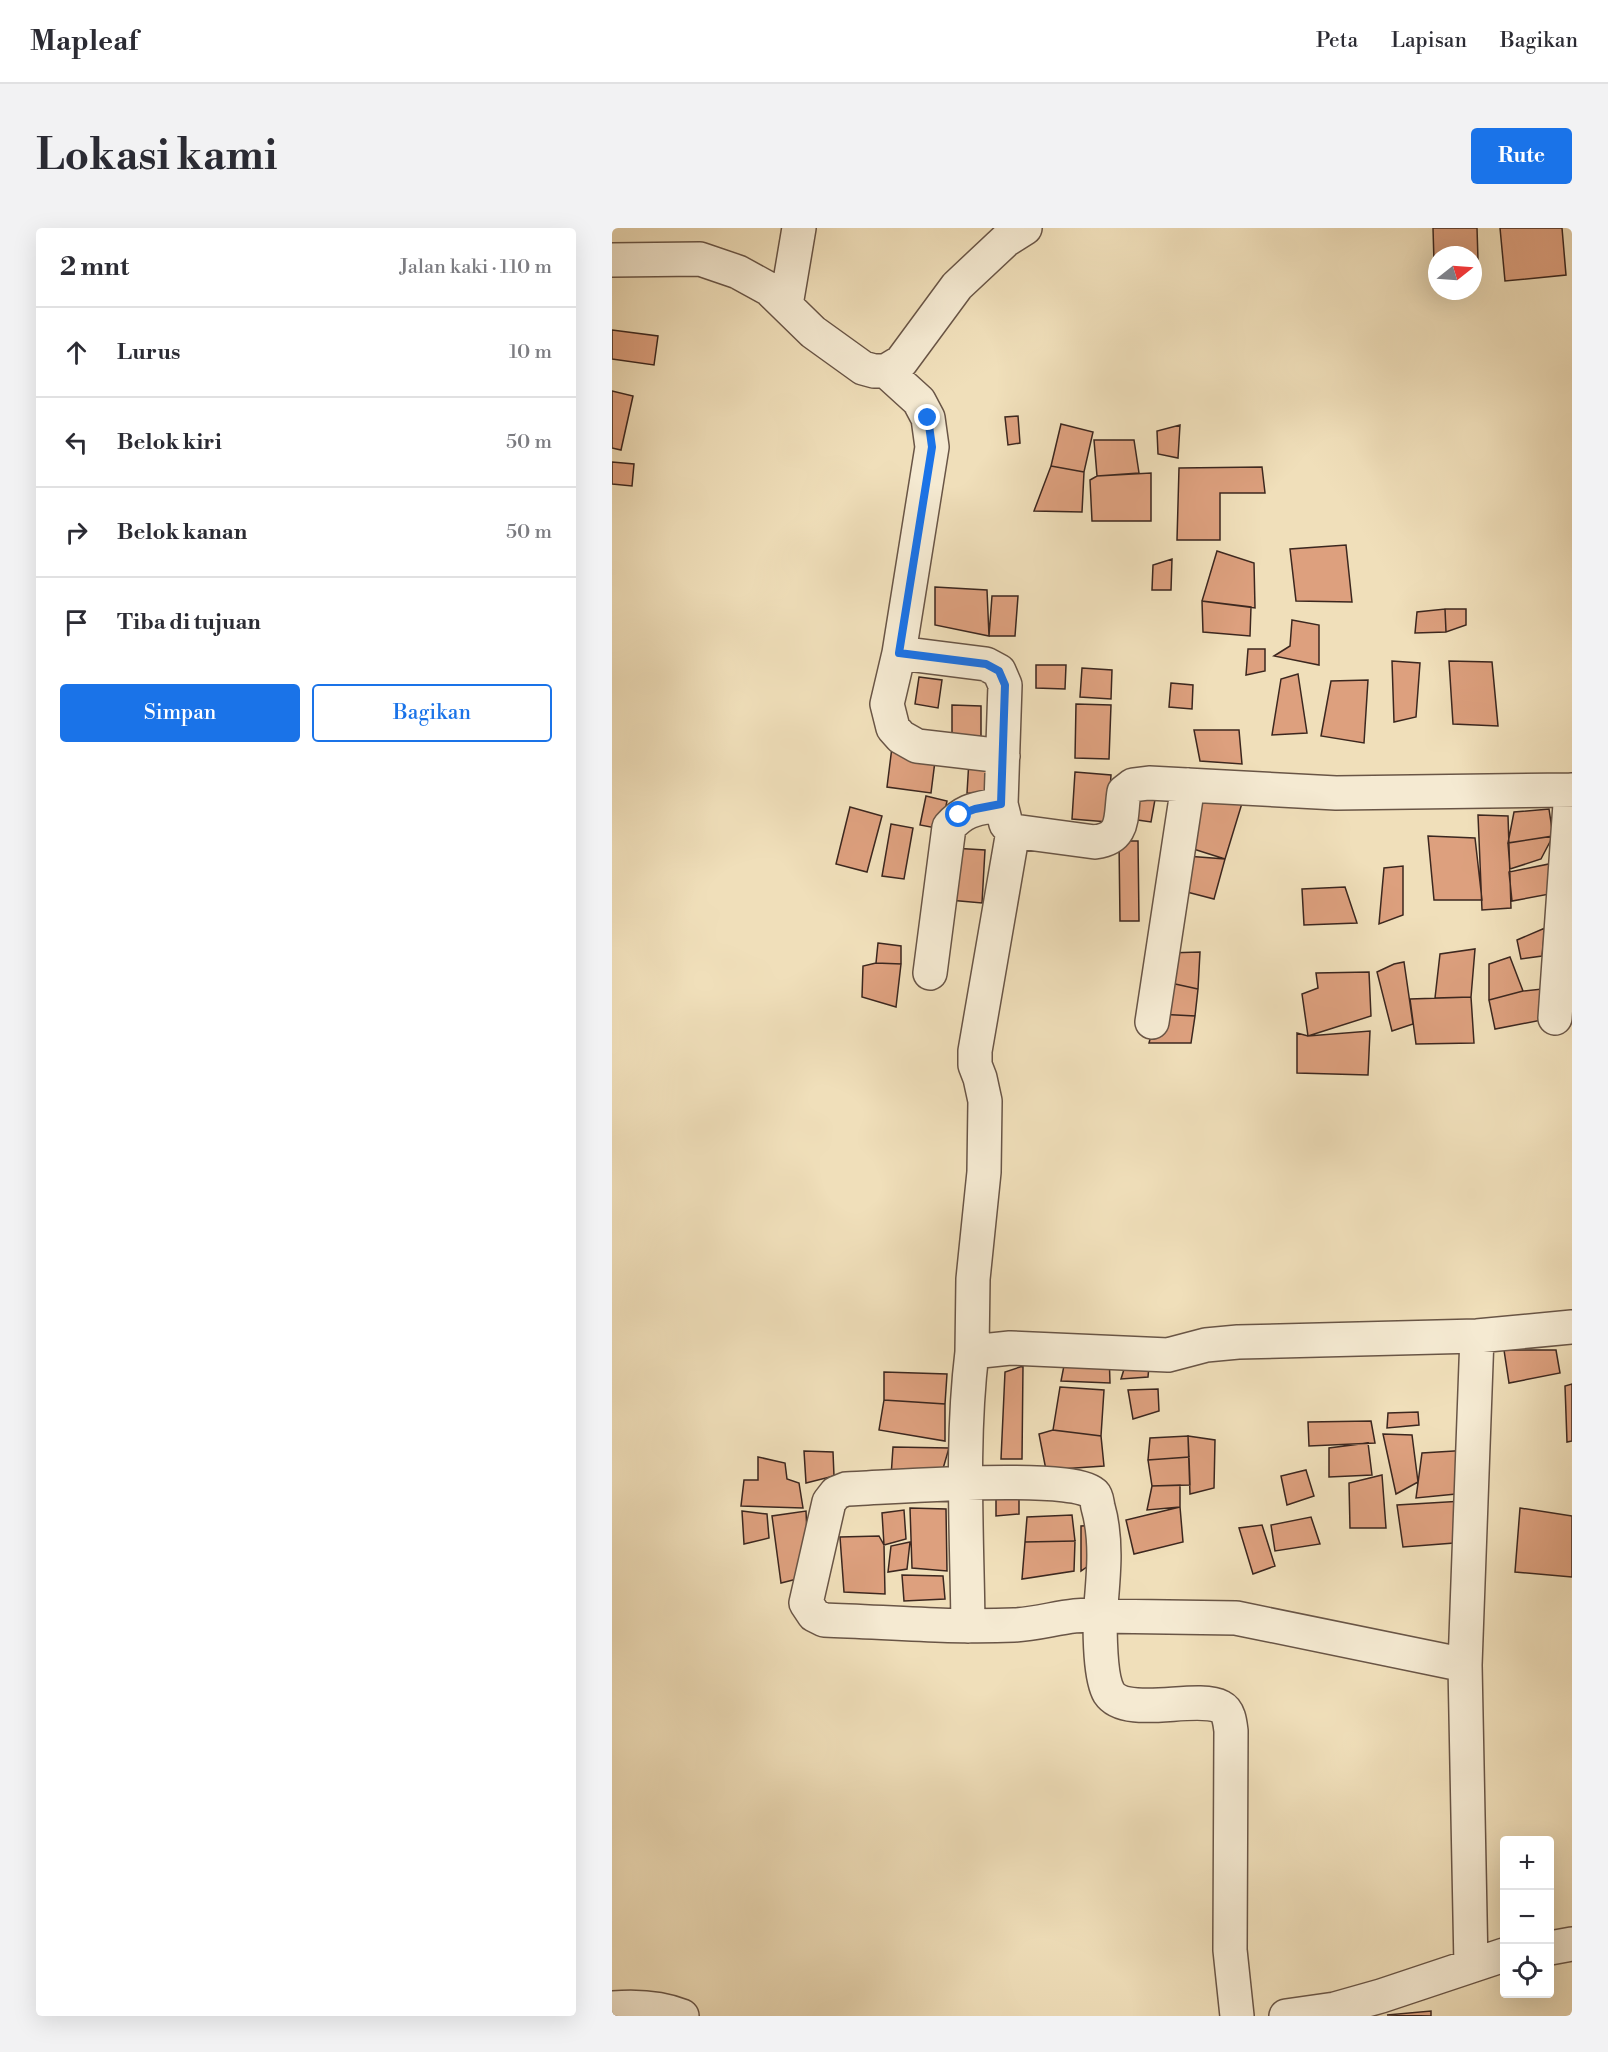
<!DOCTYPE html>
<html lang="id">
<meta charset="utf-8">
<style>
body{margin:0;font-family:"Libre Bodoni",serif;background:#f2f2f3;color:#2b2b33}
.controls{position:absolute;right:18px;bottom:18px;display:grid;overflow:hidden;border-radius:6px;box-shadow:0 6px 24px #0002}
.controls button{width:54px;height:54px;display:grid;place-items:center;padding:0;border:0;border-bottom:2px solid #e1e1e2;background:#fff;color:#2b2b33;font:30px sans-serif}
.compass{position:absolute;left:816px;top:18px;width:54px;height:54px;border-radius:50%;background:#fff;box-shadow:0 6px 24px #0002;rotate:73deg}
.stop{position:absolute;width:18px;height:18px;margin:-14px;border:4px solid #1a73e8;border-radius:50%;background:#fff}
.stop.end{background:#1a73e8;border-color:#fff;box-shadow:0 2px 6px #0008}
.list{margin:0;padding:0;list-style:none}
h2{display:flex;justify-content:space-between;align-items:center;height:78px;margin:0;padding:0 24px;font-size:26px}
h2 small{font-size:20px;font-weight:400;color:#7c7c81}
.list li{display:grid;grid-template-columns:39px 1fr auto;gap:18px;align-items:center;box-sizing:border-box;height:90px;padding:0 24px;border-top:2px solid #e1e1e2}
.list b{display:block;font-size:22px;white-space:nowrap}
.list em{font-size:20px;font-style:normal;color:#7c7c81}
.actions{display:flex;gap:12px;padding:18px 24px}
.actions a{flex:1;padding:14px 0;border:2px solid #1a73e8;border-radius:6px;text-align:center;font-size:21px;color:#1a73e8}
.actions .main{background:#1a73e8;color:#fff}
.icon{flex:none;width:33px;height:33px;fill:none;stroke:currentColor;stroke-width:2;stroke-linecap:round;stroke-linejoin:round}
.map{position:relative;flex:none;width:960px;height:1788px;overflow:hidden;border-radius:6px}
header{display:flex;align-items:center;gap:36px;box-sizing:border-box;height:84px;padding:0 30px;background:#fff;border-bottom:2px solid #e1e1e2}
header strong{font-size:28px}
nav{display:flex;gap:33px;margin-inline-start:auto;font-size:21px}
.intro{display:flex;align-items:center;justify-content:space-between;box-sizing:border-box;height:144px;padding:0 36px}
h1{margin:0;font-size:42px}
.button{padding:15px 27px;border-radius:6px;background:#1a73e8;color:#fff;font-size:21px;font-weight:700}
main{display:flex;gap:36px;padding:0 36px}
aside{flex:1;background:#fff;border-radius:6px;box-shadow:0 6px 24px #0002}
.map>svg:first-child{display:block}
.building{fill:#dda07e;stroke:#3c271f;stroke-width:1.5}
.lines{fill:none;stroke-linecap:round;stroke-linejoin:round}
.minor-casing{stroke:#695546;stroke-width:36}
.minor{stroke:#f5ead2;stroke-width:33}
.route{stroke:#1a73e8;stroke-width:8}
</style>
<header>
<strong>Mapleaf</strong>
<nav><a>Peta</a><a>Lapisan</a><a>Bagikan</a></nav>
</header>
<div class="intro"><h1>Lokasi kami</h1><a class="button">Rute</a></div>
<main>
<aside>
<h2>2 mnt<small>Jalan kaki · 110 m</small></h2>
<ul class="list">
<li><svg class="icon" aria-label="ahead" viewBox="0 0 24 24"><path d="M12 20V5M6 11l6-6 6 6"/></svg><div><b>Lurus</b></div><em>10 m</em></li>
<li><svg class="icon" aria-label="left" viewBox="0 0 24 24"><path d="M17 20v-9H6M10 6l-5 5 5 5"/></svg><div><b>Belok kiri</b></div><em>50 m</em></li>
<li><svg class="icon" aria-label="right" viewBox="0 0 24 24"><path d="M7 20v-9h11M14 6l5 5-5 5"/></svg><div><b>Belok kanan</b></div><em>50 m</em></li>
<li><svg class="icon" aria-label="arrive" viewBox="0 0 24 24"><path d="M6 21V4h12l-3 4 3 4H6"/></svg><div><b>Tiba di tujuan</b></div></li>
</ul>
<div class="actions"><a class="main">Simpan</a><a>Bagikan</a></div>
</aside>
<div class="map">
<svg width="960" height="1788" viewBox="0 0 960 1788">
<rect width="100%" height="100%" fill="#f0dfba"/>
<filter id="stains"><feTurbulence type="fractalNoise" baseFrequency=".00333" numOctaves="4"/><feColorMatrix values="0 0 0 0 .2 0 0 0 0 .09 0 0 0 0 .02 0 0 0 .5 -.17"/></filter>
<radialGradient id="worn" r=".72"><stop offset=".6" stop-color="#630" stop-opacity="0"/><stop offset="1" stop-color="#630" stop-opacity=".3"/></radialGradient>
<path class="building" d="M821,0H865L866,32H861V27H825V34H822Z
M888,0H950L954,47L893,53Z
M0,102L46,108L42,137L0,131Z
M0,163L21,168L9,222L0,220Z
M406,188L408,215L396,217L393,189Z
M449,196L481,204L472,244L439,238Z
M568,197L566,230L546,226L545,203Z
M482,212H522L527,245L485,248Z
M0,234L22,236L20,258L0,256Z
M439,238L472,244L470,284L422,283Z
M650,239L653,265H608V312H565L567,240Z
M539,245V293H480L478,252L485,248Z
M734,317L740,374L684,373L678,321Z
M605,323L642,335L643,380L590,373Z
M560,331L559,362H540L541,337Z
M323,359L375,362L377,408L323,397Z
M380,368H406L403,408H377Z
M590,373L639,379L638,408L591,404Z
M833,381L834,404L803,405L805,384Z
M833,381H854V397L834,404Z
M680,392L707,397V437L662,428L678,418Z
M636,421H653V443L634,447Z
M780,433L808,435L804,489L782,494Z
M837,433L880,434L886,498L841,496Z
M424,437H454L453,461L424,460Z
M470,440L500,442L499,471L468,469Z
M686,446L695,505L660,507L669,451Z
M307,449L330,452L326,480L303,476Z
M756,452L752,515L709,508L719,453Z
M559,455L581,457L580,481L557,479Z
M464,476L499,477L497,531L463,530Z
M340,477L369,478V509L340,508Z
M582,502H627L630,536L588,533Z
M280,519L324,525L319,565L275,559Z
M357,532L384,533L383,566L355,565Z
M463,544L499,547L496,594L460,591Z
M524,563L544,566L539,594L519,591Z
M314,568L335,573L329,601L308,597Z
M584,569L631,572L613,631L575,619Z
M238,579L270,588L255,644L224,636Z
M937,581L941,608L896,615L902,584Z
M866,587L896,588L899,680L870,682Z
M279,596L301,600L292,651L270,648Z
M816,608L863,610L870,672H822Z
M941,608L929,631L898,641L896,615Z
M507,613H526L527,693H508Z
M340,620L373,622L370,675L337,672Z
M574,628L613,631L602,671L567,662Z
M937,636L943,665L900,673L897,644Z
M791,638V687L767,696L772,640Z
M733,659L745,695L692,697L690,661Z
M933,700L930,728L909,731L905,712Z
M266,715L289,718V736L264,735Z
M863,721L859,769L823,770L828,726Z
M588,724L586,761L554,754L555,725Z
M898,729L911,763L877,772V736Z
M792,734L801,796L780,803L765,744L782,736Z
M264,735L289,736L284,779L250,769L251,738Z
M757,744L759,788L696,808L690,766L706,760L704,745Z
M554,754L586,761L583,788L545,786Z
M930,761V792L883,801L877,772L911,763Z
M859,769L862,815L804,816L798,771Z
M545,786L583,788L579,815H537Z
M758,803L756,847L685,845V805L696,808Z
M455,1122L497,1124L498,1155L449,1153Z
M892,1122H944L948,1145L897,1155Z
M517,1125L538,1126L536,1149L509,1151Z
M411,1138L410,1231H389L393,1144Z
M272,1144L335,1146L333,1176L272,1172Z
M960,1156V1213L955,1214L953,1158Z
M448,1159L492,1162L489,1208L441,1202Z
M546,1161L547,1183L521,1191L516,1162Z
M272,1172L333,1176V1213L267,1202Z
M806,1184L807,1197L775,1200L776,1185Z
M759,1193L763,1215L697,1218L696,1194Z
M441,1202L489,1208L492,1238L434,1242L427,1206Z
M771,1206L800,1207L806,1254L784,1266Z
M576,1208L603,1212L602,1260L578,1266Z
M576,1208L577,1229L536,1232L538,1210Z
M756,1215L760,1247L717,1249V1220Z
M281,1219L337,1220L328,1251L279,1249Z
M858,1222L854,1265L804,1270L810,1225Z
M192,1223L221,1224L222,1248L194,1255Z
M146,1229L173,1235L175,1251L187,1255L191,1280L129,1278L132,1252H146Z
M577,1229L578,1257L540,1258L536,1232Z
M694,1242L702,1268L675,1277L669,1248Z
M770,1247L774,1300H738L737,1255Z
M384,1255H407V1286L384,1288Z
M568,1257V1279L535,1282L540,1258Z
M851,1273L855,1314L791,1319L785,1277Z
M568,1279L571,1314L522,1326L514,1292Z
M298,1280L334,1281L335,1343L300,1340Z
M908,1280L960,1288V1349L903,1344Z
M292,1282L294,1311L272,1317L270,1285Z
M130,1283L155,1286L157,1310L132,1316Z
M194,1283L197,1348L169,1355L160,1288Z
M460,1287L463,1313L413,1314L415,1289Z
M699,1289L708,1316L663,1323L659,1297Z
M490,1297L493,1326L469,1343V1298Z
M650,1297L663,1338L641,1346L627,1300Z
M267,1308L272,1317L273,1366L232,1364L228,1309Z
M463,1313L462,1343L410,1351L413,1314Z
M298,1314L295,1341L276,1344L279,1318Z
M290,1347L331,1348L333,1371L292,1373Z
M819,1783V1788L775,1787Z"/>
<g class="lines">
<g class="minor-casing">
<path id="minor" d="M0,32L88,31L126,44L157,61L201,104L251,140L262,143H274L289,134L345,58L394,12L413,0
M174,77L187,0
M274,143L307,173L316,190L320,219L287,425L374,436L387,443L393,457L389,576L394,596L401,603L483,614C514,610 508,588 512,564L521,557L537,555L724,565L960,562
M287,425L275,476L281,500L289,509L305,518L391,528
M318,745L337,599C354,580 366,581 389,576
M943,790L959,562
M540,794L576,557
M360,1124L361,1051L372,944L373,873L368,850L363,837V823L401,603
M356,1398C355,1307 349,1214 360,1124L398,1120L556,1127L594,1117L626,1114L865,1108L960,1099
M938,1720L960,1716
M859,1738L853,1437L865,1108
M0,1780C24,1778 48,1779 70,1788
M625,1788L618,1722L619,1503C618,1495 617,1483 609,1479C585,1466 514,1491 497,1465C488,1450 488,1406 488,1388C460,1384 431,1396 402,1397C339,1400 275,1394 212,1392L202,1387L194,1375L217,1274L224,1265L234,1261C271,1260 464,1244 482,1266C485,1269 485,1275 486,1279C496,1314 491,1352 488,1388L624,1390L853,1437
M674,1788L723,1781L769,1768L892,1727"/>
</g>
<use href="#minor" class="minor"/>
</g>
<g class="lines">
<path class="route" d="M316,190L320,219L287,425L374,436L387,443L393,457L389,576L363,581L347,587"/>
</g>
<rect width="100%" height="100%" filter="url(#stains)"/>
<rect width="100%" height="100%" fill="url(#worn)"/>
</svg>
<div class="controls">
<button>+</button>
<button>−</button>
<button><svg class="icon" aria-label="locate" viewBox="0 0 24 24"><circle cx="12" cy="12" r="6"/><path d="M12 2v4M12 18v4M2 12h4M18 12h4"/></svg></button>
</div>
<svg class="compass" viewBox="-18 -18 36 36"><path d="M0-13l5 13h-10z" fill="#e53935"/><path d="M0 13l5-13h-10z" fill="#7c7c81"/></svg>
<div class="stop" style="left:347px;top:587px"></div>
<div class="stop end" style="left:316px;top:190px"></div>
</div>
</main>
